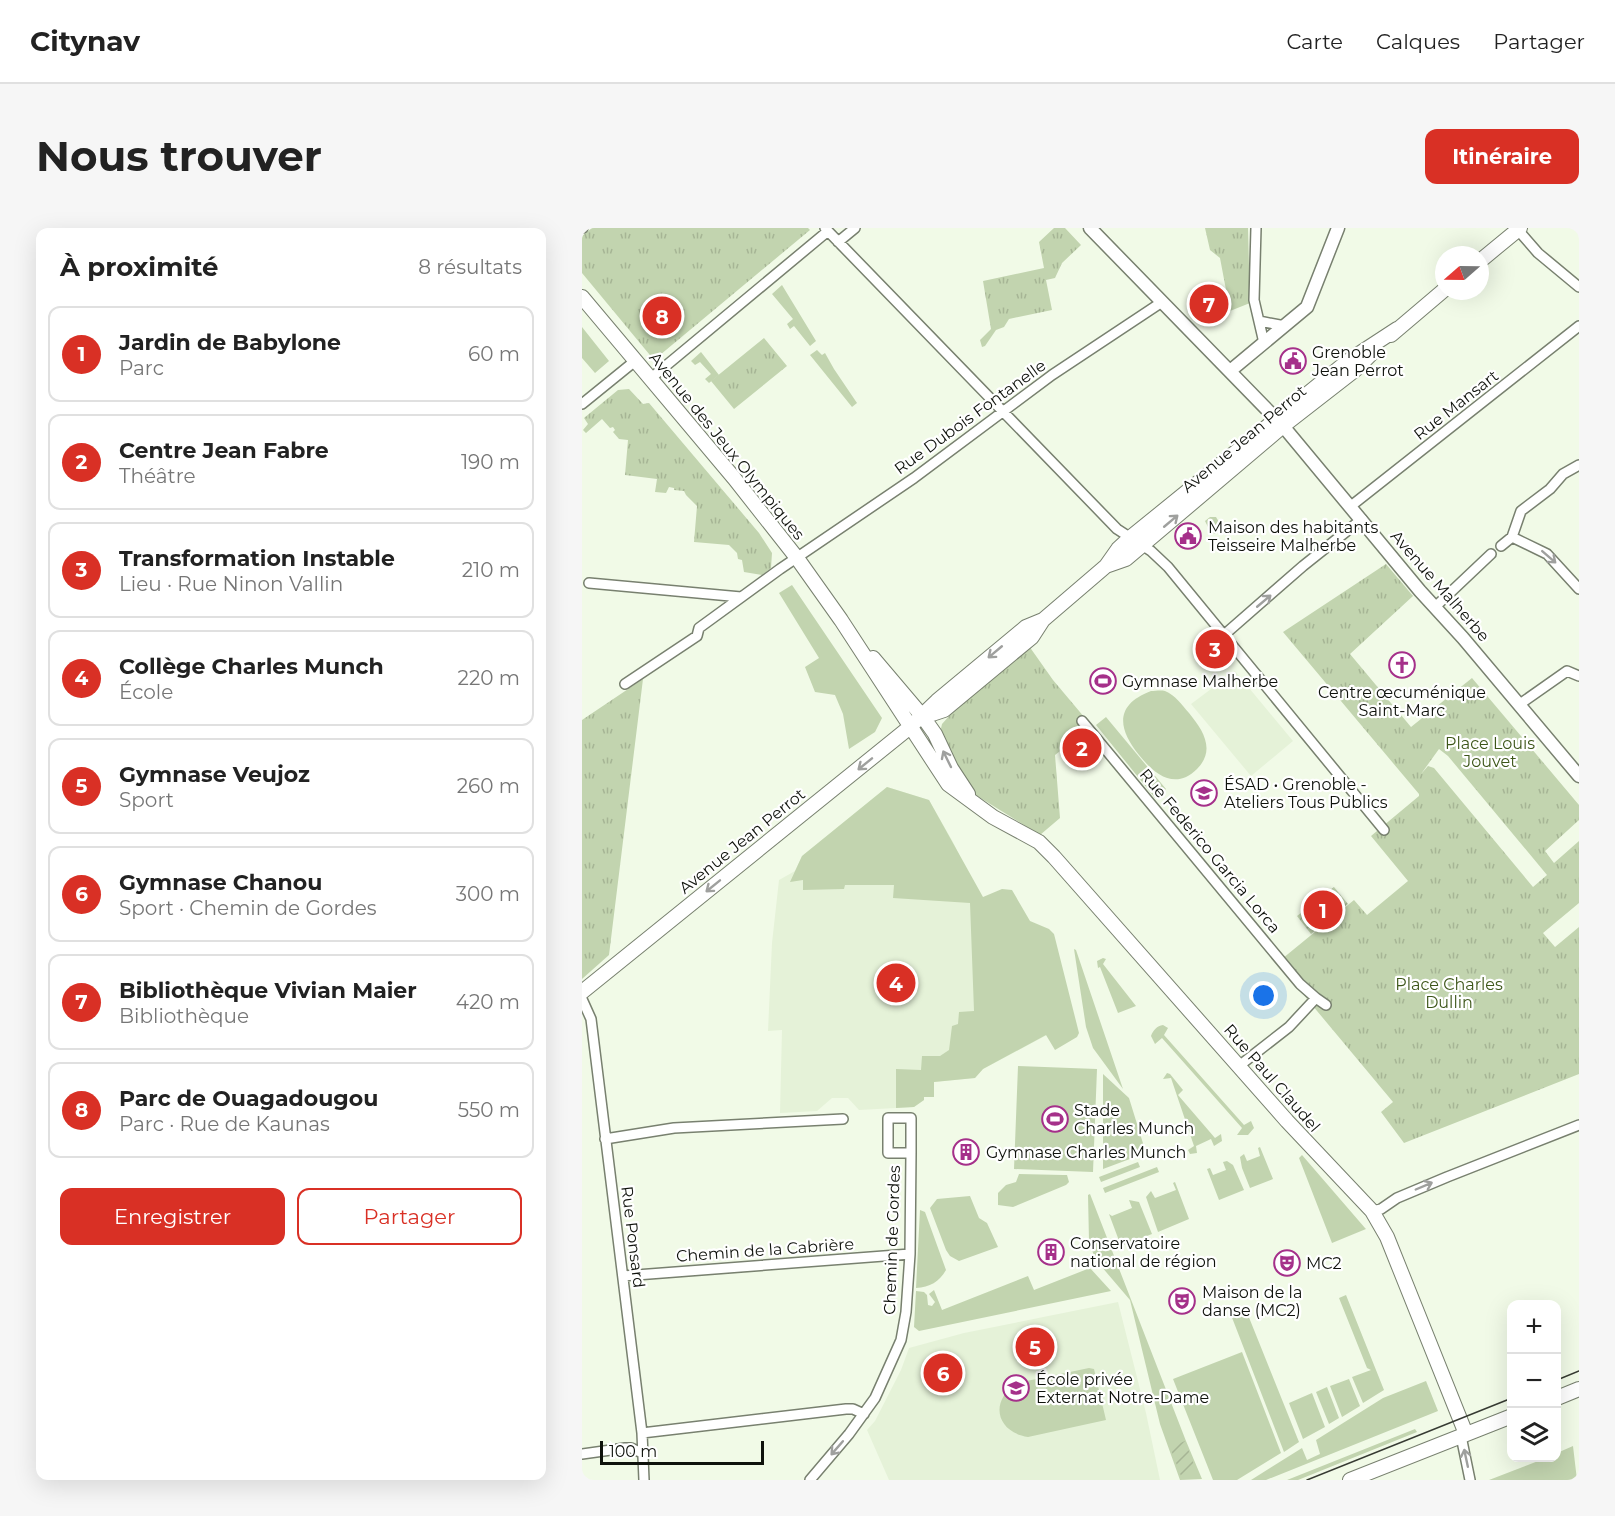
<!DOCTYPE html>
<html lang="fr">
<meta charset="utf-8">
<style>
body{margin:0;font-family:Montserrat,sans-serif;background:#f6f6f6;color:#222}
.controls{position:absolute;right:18px;bottom:18px;display:grid;overflow:hidden;border-radius:12px;box-shadow:0 6px 24px #0002}
.controls button{width:54px;height:54px;display:grid;place-items:center;padding:0;border:0;border-bottom:2px solid #e0e0e0;background:#fff;color:#222;font:30px sans-serif}
.compass{position:absolute;left:853px;top:18px;width:54px;height:54px;border-radius:50%;background:#fff;box-shadow:0 6px 24px #0002;rotate:250deg}
.scale{position:absolute;left:18px;bottom:15px;width:164px;box-sizing:border-box;padding-left:6px;border:3px solid #0f120c;border-top:0;font-size:16px;line-height:21px;white-space:nowrap;color:#0f120c;-webkit-text-stroke:4px #fff;paint-order:stroke}
.you{position:absolute;left:682px;top:768px;width:21px;height:21px;margin:-15px;border:4px solid #fff;border-radius:50%;background:#1a73e8;box-shadow:0 0 0 9px #1a73e833}
.badge{display:grid;place-items:center;width:39px;height:39px;border-radius:50%;background:#d93025;color:#fff;font-size:20px;font-weight:700}
.pin{position:absolute;translate:-50% -50%;border:3px solid #fff;box-shadow:0 2px 6px #0006}
.list{margin:0;padding:0;list-style:none}
h2{display:flex;justify-content:space-between;align-items:center;height:78px;margin:0;padding:0 24px;font-size:26px}
h2 small{font-size:20px;font-weight:400;color:#767676}
.list li{display:grid;grid-template-columns:39px 1fr auto;gap:18px;align-items:center;box-sizing:border-box;height:96px;margin:0 12px 12px;padding:0 12px;border:2px solid #e0e0e0;border-radius:12px}
.list b{display:block;font-size:22px;white-space:nowrap}
.list p{margin:0;font-size:20px;white-space:nowrap;color:#767676}
.list em{font-size:20px;font-style:normal;color:#767676}
.actions{display:flex;gap:12px;padding:18px 24px}
.actions a{flex:1;padding:14px 0;border:2px solid #d93025;border-radius:12px;text-align:center;font-size:21px;color:#d93025}
.actions .main{background:#d93025;color:#fff}
.icon{flex:none;width:33px;height:33px;fill:none;stroke:currentColor;stroke-width:2;stroke-linecap:round;stroke-linejoin:round}
.map{position:relative;flex:none;width:997px;height:1252px;overflow:hidden;border-radius:12px}
header{display:flex;align-items:center;gap:36px;box-sizing:border-box;height:84px;padding:0 30px;background:#fff;border-bottom:2px solid #e0e0e0}
header strong{font-size:28px}
nav{display:flex;gap:33px;margin-inline-start:auto;font-size:21px}
.intro{display:flex;align-items:center;justify-content:space-between;box-sizing:border-box;height:144px;padding:0 36px}
h1{margin:0;font-size:42px}
.button{padding:15px 27px;border-radius:12px;background:#d93025;color:#fff;font-size:21px;font-weight:700}
main{display:flex;gap:36px;padding:0 36px}
aside{flex:1;background:#fff;border-radius:12px;box-shadow:0 6px 24px #0002}
.map>svg:first-child{display:block}
.built{fill:#e5f2d8}
.grass{fill:#c2d4af}
.park{fill:url(#park-tufts);fill-rule:evenodd}
.garden{fill:url(#garden-furrows)}
.lines{fill:none;stroke-linecap:round;stroke-linejoin:round}
.minor-casing{stroke:#78806f;stroke-width:12}
.tertiary-casing{stroke:#78806f;stroke-width:15}
.secondary-casing{stroke:#78806f;stroke-width:16}
.minor{stroke:#fff;stroke-width:9}
.tertiary{stroke:#fff;stroke-width:12}
.secondary{stroke:#fff;stroke-width:14}
.tram{stroke:#363a32;stroke-width:1.5}
.oneway{stroke:#9fa09e}
.labels{text-anchor:middle;dominant-baseline:central;stroke-width:4.5;stroke-linejoin:round;paint-order:stroke}
.poi-label{font-size:16px;fill:#0f120c;stroke:#fff;text-anchor:start}
.street-label{font-size:16px;fill:#0f120c;stroke:#fff}
.park-label{font-size:16px;fill:#3d5619;stroke:#fff}
</style>
<header>
<strong>Citynav</strong>
<nav><a>Carte</a><a>Calques</a><a>Partager</a></nav>
</header>
<div class="intro"><h1>Nous trouver</h1><a class="button">Itinéraire</a></div>
<main>
<aside>
<h2>À proximité<small>8 résultats</small></h2>
<ul class="list">
<li><span class="badge">1</span><div><b>Jardin de Babylone</b><p>Parc</p></div><em>60 m</em></li>
<li><span class="badge">2</span><div><b>Centre Jean Fabre</b><p>Théâtre</p></div><em>190 m</em></li>
<li><span class="badge">3</span><div><b>Transformation Instable</b><p>Lieu · Rue Ninon Vallin</p></div><em>210 m</em></li>
<li><span class="badge">4</span><div><b>Collège Charles Munch</b><p>École</p></div><em>220 m</em></li>
<li><span class="badge">5</span><div><b>Gymnase Veujoz</b><p>Sport</p></div><em>260 m</em></li>
<li><span class="badge">6</span><div><b>Gymnase Chanou</b><p>Sport · Chemin de Gordes</p></div><em>300 m</em></li>
<li><span class="badge">7</span><div><b>Bibliothèque Vivian Maier</b><p>Bibliothèque</p></div><em>420 m</em></li>
<li><span class="badge">8</span><div><b>Parc de Ouagadougou</b><p>Parc · Rue de Kaunas</p></div><em>550 m</em></li>
</ul>
<div class="actions"><a class="main">Enregistrer</a><a>Partager</a></div>
</aside>
<div class="map">
<svg width="997" height="1252" viewBox="0 0 997 1252">
<defs>
<pattern id="park-tufts" width="24" height="20" patternUnits="userSpaceOnUse" patternTransform="scale(1.5)"><rect width="24" height="20" fill="#c2d4af"/><path d="M3 7l-1-3M5 7V3M7 7l1-3M15 17l-1-3M17 17v-4M19 17l1-3" fill="none" stroke="#a6b595"/></pattern>
<pattern id="garden-furrows" width="10" height="10" patternUnits="userSpaceOnUse" patternTransform="scale(1.5)"><rect width="10" height="10" fill="#c2d4af"/><path d="M-1 1l2-2M0 10L10 0M9 11l2-2" fill="none" stroke="#a6b595"/></pattern>
</defs>
<rect width="100%" height="100%" fill="#f1fae7"/>
<path class="built" d="M653,443L711,513L669,548L609,476Z
M305,559L347,572L371,614L465,807L401,841L393,850L352,854V869H342V872L332,879L277,882L266,870H250L235,883L198,885L200,802L186,803L190,715L197,652L213,643L220,628Z
M536,1074L564,1185L578,1252H307L285,1202L293,1193L319,1142L327,1120L382,1105Z"/>
<path class="grass" d="M200,57L234,113L228,118L212,98L208,101L205,96L211,91L190,66Z
M0,99L27,133L13,145L0,130Z
M235,122L240,127L243,125L252,141L275,175L270,179L228,127Z
M119,124L137,147L127,155L123,151L129,146L118,134L113,137L109,133Z
M628,289H634L641,301L633,306L628,303L623,293Z
M210,357L300,490L293,504L267,521L261,486L253,467L233,464L223,439L237,430L197,365Z
M569,463C573,463 579,462 583,463C593,467 600,477 607,485C621,502 634,522 615,541C593,563 572,546 557,527C536,501 532,477 569,463Z
M524,489L584,561L573,570L514,497Z
M305,559L347,572L401,669L420,661L430,662L448,693L467,701L472,706L497,805L495,809L473,822L464,807L401,841L393,850L352,854V869H342V872L332,879L314,880V841L339,842L340,828H358L367,822L370,798L376,796L377,784L392,783L388,675L311,670L312,657H263L262,661L221,662V652L208,654L220,628Z
M492,721L494,722L541,861L511,820L504,799Z
M521,730L524,731L521,736L554,778L536,785L518,739L516,740L515,733Z
M581,797L586,800L582,807L662,897L669,893L672,900L666,907H655L660,900L580,810L573,816L569,808C571,802 575,798 581,797Z
M436,838L515,841L511,944L432,941Z
M585,845L588,846L601,862L596,867L633,910L639,906L640,913L632,918L629,911L614,918L615,925L608,926L606,922L612,918L589,850L581,851Z
M521,846L547,870L564,925L521,941Z
M678,919L691,951L668,960L660,940L658,929L662,926L665,933L678,928L676,920Z
M720,927L783,1000L784,1001L750,1015L717,930Z
M645,933L651,937L662,962L637,972L625,941L628,940L631,947L644,942L641,934Z
M556,934L558,939L519,954L517,949Z
M575,939L577,944L523,965L521,960Z
M437,946L481,947H485L487,954L484,957L431,979L416,977V965L424,957L434,954Z
M593,954L607,991L576,1004L564,969L569,963L573,970L594,962L591,955Z
M508,966L604,1213L620,1251L598,1252L578,1196L548,1072L513,1031L507,1013L506,967Z
M388,968L397,990L405,995L416,1019L377,1033L368,1028L364,1022L348,980L355,971Z
M547,972L557,974L570,1006L539,1018L527,986L530,988L550,980Z
M338,982L343,984L364,1042C357,1054 348,1059 334,1060Z
M508,1040L529,1063L337,1103L332,1099L334,1063L342,1064L345,1067L346,1077L350,1078L353,1074L347,1066L352,1062L360,1082L446,1048L452,1062Z
M764,1067L802,1162L781,1175L770,1149L789,1142L785,1140L757,1070Z
M664,1082L717,1214L702,1224L649,1087Z
M660,1124L699,1225L655,1252H631L591,1151Z
M507,1140L512,1141L524,1192L446,1209C414,1204 407,1173 435,1155Z
M767,1151L778,1178L760,1189L748,1158Z
M844,1153L856,1183L684,1252H669L720,1220L725,1232L738,1226L734,1212L801,1170Z
M745,1159L757,1190L747,1196L734,1164Z
M730,1165L743,1199L721,1211L707,1175Z
M833,1201L835,1204L716,1252H705Z
M991,1218L995,1252H907L964,1230H975V1225Z"/>
<path class="park" d="M10,0H226L228,2L72,132L0,45V8Z
M472,0H483L499,17L480,35L473,50L464,52L470,82L427,91L422,99L414,102L403,118L400,119L398,112L409,101L401,53L462,40L457,14Z
M623,0H666L668,75L648,83L638,30L628,22Z
M182,110L205,138L152,181L129,153Z
M47,161L61,176L67,175L177,305L190,325L189,340L180,347L162,344L160,332L156,331L155,325L147,317L112,314L115,278L104,267L102,263L92,262V260L87,259L84,265L73,264L75,251L43,247L46,212L37,211L31,204L33,202L31,199L28,200L20,191L4,205L1,202L6,196L2,190L36,162Z
M804,336L831,368L768,426L829,499L890,450L997,577V592L963,623L972,635L997,613V675L961,705L973,719L997,699V846L822,915L799,884L811,874L695,735L772,672L785,687L826,653L789,608L837,568V566L701,404ZM857,521L866,528L965,647L951,659L852,540L846,538L839,546Z
M447,418L471,452L508,496L495,510L473,527L478,590L458,607L392,566L384,556L358,505L360,496L369,486Z
M61,451L27,727L0,751V492Z"/>
<path class="garden" d="M752,659L766,676L729,706L715,688Z
M603,1213L614,1242L599,1248L588,1219Z"/>
<g class="lines">
<g class="minor-casing">
<path id="minor" d="M0,0H1
M243,0L535,301L569,323L586,339L802,602
M674,0L672,72L682,115
M936,2L956,25L997,59
M256,14L273,0
M677,93L703,98
M68,151L246,3
M0,176L53,133
M769,278L997,98
M930,309L965,326L997,361
M919,318L930,309L939,283L968,261L981,246L997,237
M7,355L159,369
M853,379L909,326
M642,407L721,338L780,291
M43,456L115,408L117,400L198,341L332,250L470,147L580,74
M938,476L985,443L997,448
M500,493L718,756L734,770
M0,771L9,791L60,1205L62,1252
M657,838L707,799L734,770L744,777
M306,890H329V925H306Z
M23,911L92,900L261,891
M790,983L799,981L815,970L865,949L997,897
M41,1048L328,1026
M60,1205L264,1181H271L282,1186
M879,1208L888,1252
M0,1226L43,1220H49L60,1225
M228,1252L267,1206L293,1170L319,1112L324,1084L328,1026L329,925"/>
</g>
<g class="tertiary-casing">
<path id="tertiary" d="M508,0L701,198L838,363L881,410L997,548
M648,143L725,79L756,0"/>
</g>
<g class="secondary-casing">
<path id="secondary" d="M898,33L938,0
M0,69L152,250L215,330L259,392L366,556L411,589L457,614L472,629L705,893L790,983L805,1009L884,1206
M809,107L862,62
M524,338L544,331L701,198L773,142L793,122
M291,430L341,489L353,506L369,540L386,566
M341,489L362,482L450,409L461,392L524,338L536,321L549,309L766,133L815,101
M0,764L328,499L355,473L444,399L461,392
M975,1170L997,1161
M768,1252L930,1188"/>
</g>
<use href="#minor" class="minor"/>
<use href="#tertiary" class="tertiary"/>
<use href="#secondary" class="secondary"/>
<path class="tram" d="M975,1152L997,1143
M725,1252L930,1170"/>
</g>
<defs><path id="oneway-shaft" d="M-6 0H5M1.5-3L5.5 0L1.5 3" fill="none" stroke-width="1.6" stroke-linecap="round" stroke-linejoin="round" transform="scale(1.5)"/></defs>
<g class="oneway">
<use href="#oneway-shaft" transform="translate(589 293) rotate(-40)"/>
<use href="#oneway-shaft" transform="translate(967 329) rotate(41)"/>
<use href="#oneway-shaft" transform="translate(682 373) rotate(-40)"/>
<use href="#oneway-shaft" transform="translate(413 424) rotate(140)"/>
<use href="#oneway-shaft" transform="translate(365 531) rotate(-116)"/>
<use href="#oneway-shaft" transform="translate(283 536) rotate(141)"/>
<use href="#oneway-shaft" transform="translate(131 658) rotate(141)"/>
<use href="#oneway-shaft" transform="translate(842 958) rotate(-23)"/>
<use href="#oneway-shaft" transform="translate(255 1220) rotate(131)"/>
<use href="#oneway-shaft" transform="translate(884 1230) rotate(-102)"/>
</g>
<defs>
<g id="civic-ring" transform="scale(1.35)"><circle r="9.5" fill="#fff" stroke="#a5308a" stroke-width="1.5"/><path d="M-.6-6.5H3V-4.5H.6V-3L4-1V1h2V6H-6V1h2V-1L-.6-3ZM-1.2 2.5V6h2.4V2.5Z" fill="#a5308a"/></g>
<g id="church-ring" transform="scale(1.35)"><circle r="9.5" fill="#fff" stroke="#a5308a" stroke-width="1.5"/><path d="M-1.2-6h2.4v3.5h3.3v2.4h-3.3V6h-2.4V-.1h-3.3v-2.4h3.3Z" fill="#a5308a"/></g>
<g id="stadium-ring" transform="scale(1.35)"><circle r="9.5" fill="#fff" stroke="#a5308a" stroke-width="1.5"/><path d="M0-5a6.5 5 0 1 0 0 10a6.5 5 0 1 0 0-10ZM-3.5-1.8h7v3.6h-7Z" fill="#a5308a"/></g>
<g id="university-ring" transform="scale(1.35)"><circle r="9.5" fill="#fff" stroke="#a5308a" stroke-width="1.5"/><path d="M0-5L7-2L0 1L-7-2ZM-4 1L0 2.5L4 1V4Q0 6-4 4Z" fill="#a5308a"/></g>
<g id="building-ring" transform="scale(1.35)"><circle r="9.5" fill="#fff" stroke="#a5308a" stroke-width="1.5"/><path d="M-4-6H4V6H1V3H-1V6H-4ZM-2.5-4.3h1.7v1.8h-1.7ZM.8-4.3h1.7v1.8H.8ZM-2.5-1h1.7V.8h-1.7ZM.8-1h1.7V.8H.8Z" fill="#a5308a"/></g>
<g id="theatre-ring" transform="scale(1.35)"><circle r="9.5" fill="#fff" stroke="#a5308a" stroke-width="1.5"/><path d="M-5-5.5Q0-4 5-5.5V0Q5 5 0 6Q-5 5-5 0ZM-3.3-2.5H-1v1.5H-3.3ZM1-2.5H3.3v1.5H1ZM-2.8 1Q0 5.5 2.8 1Z" fill="#a5308a"/></g>
<g id="school-ring" transform="scale(1.35)"><circle r="9.5" fill="#fff" stroke="#a5308a" stroke-width="1.5"/><path d="M0-5L7-2L0 1L-7-2ZM-4 1L0 2.5L4 1V4Q0 6-4 4Z" fill="#a5308a"/></g>
</defs>
<g fill-rule="evenodd">
<use href="#civic-ring" x="711" y="133"/>
<use href="#civic-ring" x="606" y="308"/>
<use href="#church-ring" x="820" y="437"/>
<use href="#stadium-ring" x="521" y="453"/>
<use href="#university-ring" x="622" y="565"/>
<use href="#stadium-ring" x="473" y="891"/>
<use href="#building-ring" x="384" y="924"/>
<use href="#building-ring" x="469" y="1024"/>
<use href="#theatre-ring" x="705" y="1035"/>
<use href="#theatre-ring" x="600" y="1073"/>
<use href="#school-ring" x="434" y="1160"/>
</g>
<g class="labels">
<g class="poi-label">
<text x="730" y="124">Grenoble<tspan x="730" dy="18">Jean Perrot</tspan></text>
<text x="626" y="299">Maison des habitants<tspan x="626" dy="18">Teisseire Malherbe</tspan></text>
<text x="540" y="453">Gymnase Malherbe</text>
<text x="820" y="464" text-anchor="middle">Centre œcuménique<tspan x="820" dy="18">Saint-Marc</tspan></text>
<text x="642" y="556">ÉSAD • Grenoble -<tspan x="642" dy="18">Ateliers Tous Publics</tspan></text>
<text x="492" y="882">Stade<tspan x="492" dy="18">Charles Munch</tspan></text>
<text x="404" y="924">Gymnase Charles Munch</text>
<text x="488" y="1015">Conservatoire<tspan x="488" dy="18">national de région</tspan></text>
<text x="724" y="1035">MC2</text>
<text x="620" y="1064">Maison de la<tspan x="620" dy="18">danse (MC2)</tspan></text>
<text x="454" y="1151">École privée<tspan x="454" dy="18">Externat Notre-Dame</tspan></text>
</g>
<g class="street-label">
<text transform="translate(874 177) rotate(-38)">Rue Mansart</text>
<text transform="translate(388 189) rotate(-36)">Rue Dubois Fontanelle</text>
<text transform="translate(662 211) rotate(-40)">Avenue Jean Perrot</text>
<text transform="translate(145 218) rotate(51)">Avenue des Jeux Olympiques</text>
<text transform="translate(858 358) rotate(49)">Avenue Malherbe</text>
<text transform="translate(160 613) rotate(-39)">Avenue Jean Perrot</text>
<text transform="translate(628 623) rotate(50)">Rue Federico Garcia Lorca</text>
<text transform="translate(690 850) rotate(49)">Rue Paul Claudel</text>
<text transform="translate(51 1009) rotate(83)">Rue Ponsard</text>
<text transform="translate(310 1012) rotate(-88)">Chemin de Gordes</text>
<text transform="translate(183 1022) rotate(-4)">Chemin de la Cabrière</text>
</g>
<g class="park-label">
<text x="908" y="515">Place Louis<tspan x="908" dy="18">Jouvet</tspan></text>
<text x="867" y="756">Place Charles<tspan x="867" dy="18">Dullin</tspan></text>
</g>
</g>
</svg>
<div class="controls">
<button>+</button>
<button>−</button>
<button><svg class="icon" aria-label="layers" viewBox="0 0 24 24"><path d="M12 4l9 5-9 5-9-5zM3 14l9 5 9-5"/></svg></button>
</div>
<svg class="compass" viewBox="-18 -18 36 36"><path d="M0-13l5 13h-10z" fill="#e53935"/><path d="M0 13l5-13h-10z" fill="#767676"/></svg>
<div class="scale">100 m</div>
<div class="you"></div>
<div class="pin badge" style="left:741px;top:682px">1</div>
<div class="pin badge" style="left:500px;top:520px">2</div>
<div class="pin badge" style="left:633px;top:421px">3</div>
<div class="pin badge" style="left:314px;top:755px">4</div>
<div class="pin badge" style="left:453px;top:1119px">5</div>
<div class="pin badge" style="left:361px;top:1145px">6</div>
<div class="pin badge" style="left:627px;top:76px">7</div>
<div class="pin badge" style="left:80px;top:88px">8</div>
</div>
</main>
